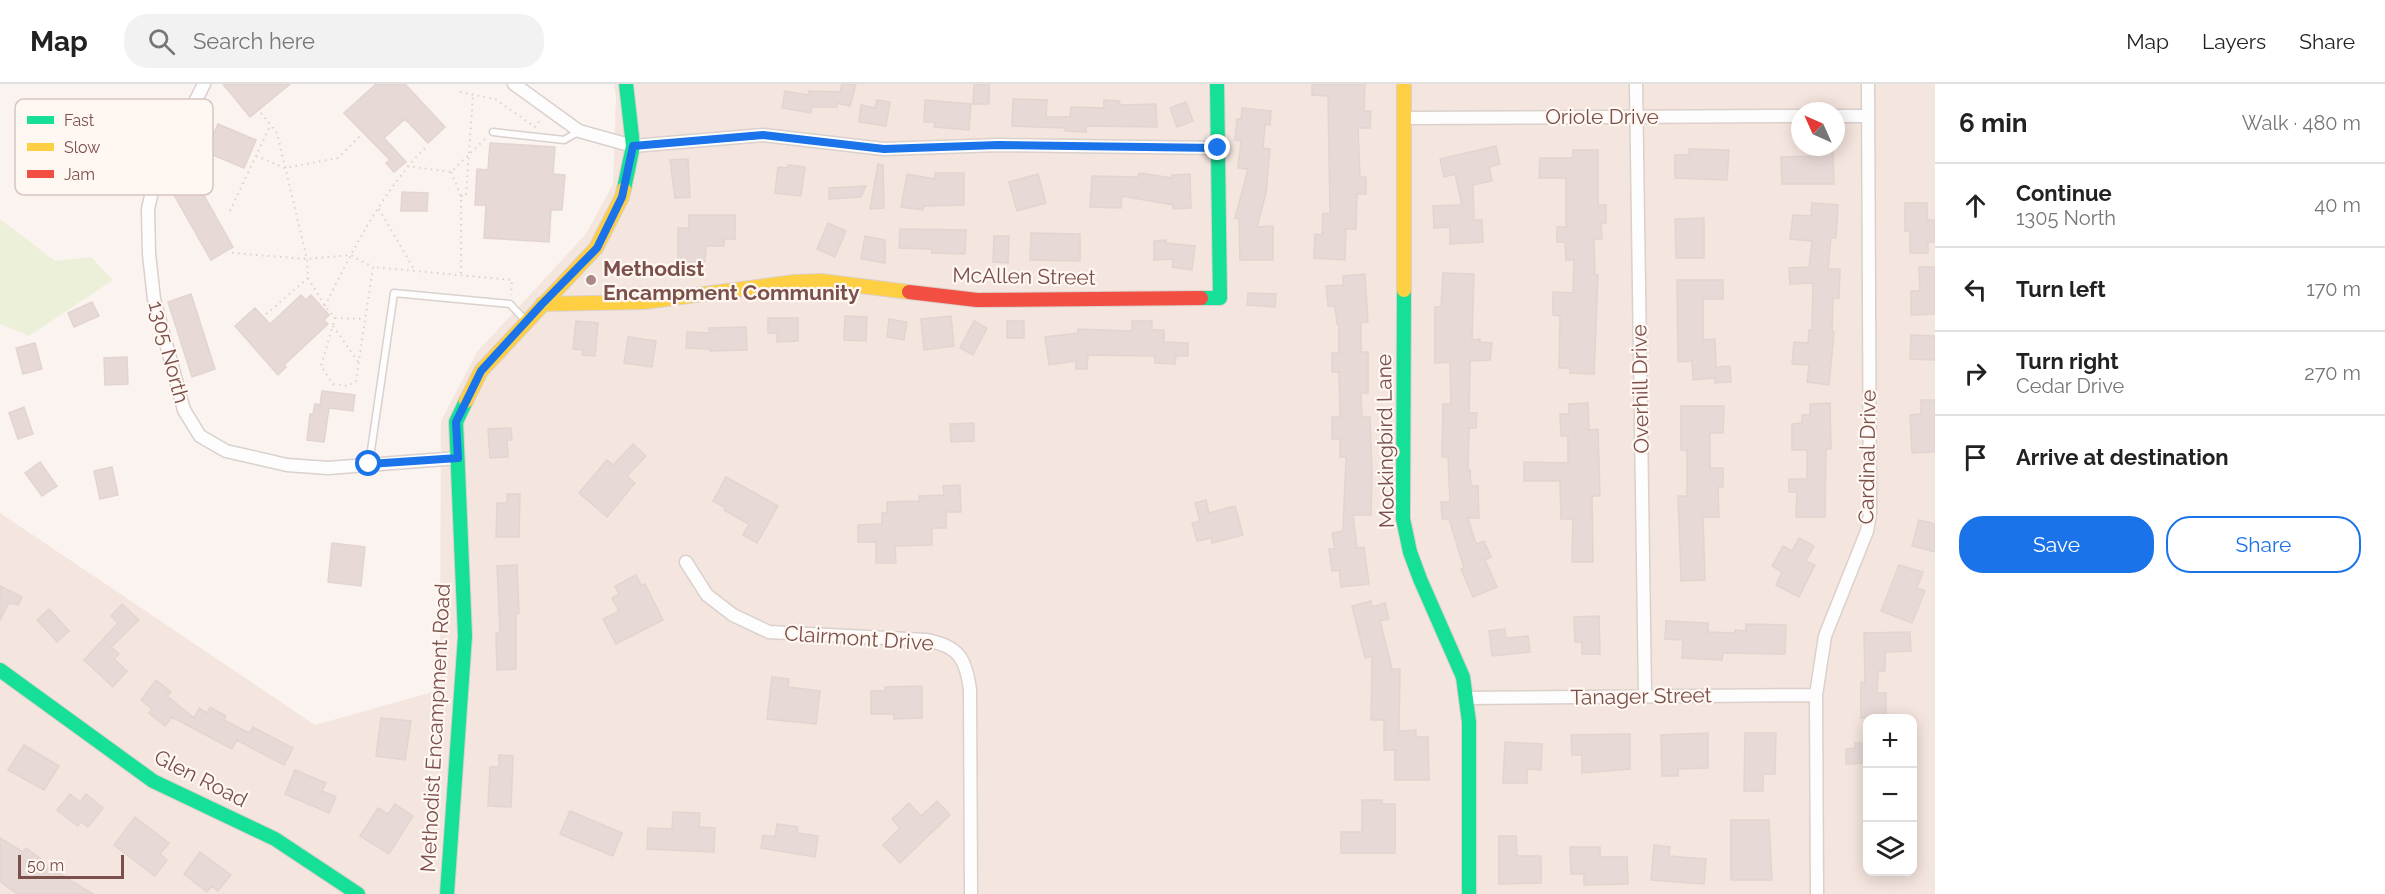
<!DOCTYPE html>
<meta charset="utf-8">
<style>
body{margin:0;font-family:Raleway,sans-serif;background:#f2f2f2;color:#222}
.controls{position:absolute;right:18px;bottom:18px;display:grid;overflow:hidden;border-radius:12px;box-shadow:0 3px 15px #0003}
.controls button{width:54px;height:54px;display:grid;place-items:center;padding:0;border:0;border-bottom:2px solid #e0e0e0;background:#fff;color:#222;font:30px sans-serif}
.compass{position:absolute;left:1791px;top:18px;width:54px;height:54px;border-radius:50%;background:#fff;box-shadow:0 3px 15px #0003;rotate:315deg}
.scale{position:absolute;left:18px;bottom:15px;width:106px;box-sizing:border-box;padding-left:6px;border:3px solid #7c504a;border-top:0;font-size:16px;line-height:21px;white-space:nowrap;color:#7c504a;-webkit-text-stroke:4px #fff7f2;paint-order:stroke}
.stop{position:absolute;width:18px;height:18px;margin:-14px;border:4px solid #1a73e8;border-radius:50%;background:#fff}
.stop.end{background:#1a73e8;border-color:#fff;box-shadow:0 2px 6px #0008}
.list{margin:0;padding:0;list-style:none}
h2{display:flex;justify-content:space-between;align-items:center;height:78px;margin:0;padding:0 24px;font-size:26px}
h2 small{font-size:20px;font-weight:400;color:#767676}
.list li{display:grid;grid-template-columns:39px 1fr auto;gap:18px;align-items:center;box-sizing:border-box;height:84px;padding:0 24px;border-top:2px solid #e0e0e0}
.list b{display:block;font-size:22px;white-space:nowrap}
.list p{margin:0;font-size:20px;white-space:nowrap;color:#767676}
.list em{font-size:20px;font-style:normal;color:#767676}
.actions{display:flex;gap:12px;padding:18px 24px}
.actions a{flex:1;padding:14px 0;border:2px solid #1a73e8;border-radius:24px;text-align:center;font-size:21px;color:#1a73e8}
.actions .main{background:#1a73e8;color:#fff}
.icon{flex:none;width:33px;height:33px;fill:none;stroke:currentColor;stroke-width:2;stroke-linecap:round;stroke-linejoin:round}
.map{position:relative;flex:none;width:1935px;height:810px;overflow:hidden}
header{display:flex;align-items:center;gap:36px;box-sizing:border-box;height:84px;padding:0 30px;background:#fff;border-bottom:2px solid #e0e0e0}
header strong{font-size:28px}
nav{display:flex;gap:33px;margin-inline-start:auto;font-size:21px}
.search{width:420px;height:54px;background:#f2f2f2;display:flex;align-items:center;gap:15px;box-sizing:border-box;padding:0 21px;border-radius:24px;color:#767676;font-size:22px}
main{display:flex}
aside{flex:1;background:#fff}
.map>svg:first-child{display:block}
.residential{fill:#f4e5de;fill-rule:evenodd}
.green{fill:#ecf0d9}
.building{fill:#e7d9d5;stroke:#e3d4d0;stroke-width:1.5}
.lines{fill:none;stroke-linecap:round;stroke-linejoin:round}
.lane-casing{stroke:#dad0cc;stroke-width:9}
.street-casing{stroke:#dad0cc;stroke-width:15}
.fast-casing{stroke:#dbd0cc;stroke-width:16}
.slow-casing{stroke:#dbd0cc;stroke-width:16}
.jam-casing{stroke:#dbd0cc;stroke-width:16}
.path{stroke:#ddd1ce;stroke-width:2;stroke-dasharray:1.5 4.5;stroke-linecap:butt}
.lane{stroke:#fefdfd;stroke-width:6}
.street{stroke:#fefdfd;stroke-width:12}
.fast{stroke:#16e098;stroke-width:14}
.slow{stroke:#ffcf43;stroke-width:14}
.jam{stroke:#f24e42;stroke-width:14}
.route{stroke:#1a73e8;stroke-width:8}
.poi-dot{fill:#a88984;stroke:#fff7f2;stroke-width:2}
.labels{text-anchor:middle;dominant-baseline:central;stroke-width:4.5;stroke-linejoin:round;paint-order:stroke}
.street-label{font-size:21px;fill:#7c504a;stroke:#fff7f2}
.poi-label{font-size:21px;font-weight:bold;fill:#7c504a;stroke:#fff7f2;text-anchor:start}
.key{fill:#fff7f2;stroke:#d8c5c0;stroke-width:1.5}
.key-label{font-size:16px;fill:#7c504a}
</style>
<header>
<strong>Map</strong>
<div class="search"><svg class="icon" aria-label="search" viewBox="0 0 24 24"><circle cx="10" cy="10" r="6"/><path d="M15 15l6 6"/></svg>Search here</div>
<nav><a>Map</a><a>Layers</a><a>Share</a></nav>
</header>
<main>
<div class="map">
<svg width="1935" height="810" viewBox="0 0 1935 810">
<rect width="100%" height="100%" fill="#faf3ef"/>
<path class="residential" d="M614,0H1935V810H0V429L315,641L440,606L441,337L477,268L586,150L613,100L616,13ZM1800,27H1836V63H1800ZM1868,634H1912V788H1868Z"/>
<path class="green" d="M0,135L55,177L91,173L113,196L29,252L0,240Z"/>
<path class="building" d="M223,0H290L250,33Z
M376,0H405L445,43L428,59L405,35L384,54L406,78L394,88L386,79L390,76L344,29Z
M842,0H856L850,22L837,19V23H812L811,29L782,24L785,7L808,11L809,7L840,8Z
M974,0H989V20H973Z
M1312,0H1365L1364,27H1371L1370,44H1358L1360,93H1366V110H1357L1356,145H1346L1345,176L1314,174L1315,150L1322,151L1323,129L1330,130L1328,12L1312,11Z
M1013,15L1047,16L1046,33H1070L1071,23L1104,24V16L1120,17L1119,21L1156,20L1157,43L1086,42V48L1065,47V44L1012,42Z
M877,16L890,18L886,42L859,38L861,21L875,24Z
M925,16L971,20L969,46L934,43L935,38H924Z
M1186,18L1193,37L1177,43L1170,24Z
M1242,24L1271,27L1270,41L1265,40L1263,64L1270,65L1266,109L1257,143L1273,142V176H1240L1239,135L1235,134L1248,85L1238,84L1241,57L1235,56L1237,35H1241Z
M218,40L256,56L244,84L206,68Z
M490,59L555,63L553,90L565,91L562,126H551L549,158L484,154L486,121H475L477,85L488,86Z
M1496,62L1500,80L1489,83L1492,97L1473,101L1474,136H1482L1483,158L1450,160V143L1434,144L1433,122L1462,121L1455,90L1444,93L1440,75Z
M1689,65L1729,66L1727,96L1675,94V71H1689Z
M1833,65L1834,100H1782L1781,73L1816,72V66Z
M1573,66H1598V121H1606V139H1601L1602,155H1594L1595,191H1598L1594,290L1570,289V284H1559L1560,232L1553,231V208L1573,209L1574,176H1566L1565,158H1557V143H1566V94H1539L1540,74H1573Z
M688,75L690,113L675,114L670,76Z
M878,80L883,81L884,124L870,125Z
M788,81L805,83L801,112L775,109L778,83L788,84Z
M184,83H188L233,163L211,176L165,95Z
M935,89H964V121L924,122L923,126L901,123L907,90L935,95Z
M1139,89L1172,94V91L1190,90L1191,124L1173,125V121L1122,112L1121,124L1090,123L1092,92L1138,93Z
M1038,90L1046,119L1017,127L1009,98Z
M866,102L861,113L829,115V104Z
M402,108L428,109L427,127H401Z
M1812,119L1838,121L1836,154H1831L1828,185H1840L1839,214H1833L1832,248H1834L1829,301L1807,298L1809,281L1792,280L1794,258L1808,259L1809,246H1812L1813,199L1790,200L1789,184L1809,183L1812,157L1790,155L1793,131L1811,132Z
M1905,119H1927V136H1935V158H1928V169H1910V147H1905Z
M689,131H735V155H724V162H706L705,178H678V144H689Z
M1704,134V174H1676L1675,135Z
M828,139L846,147L835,173L817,165Z
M900,145L966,146L965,170L932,169V165L899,164Z
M1031,149L1080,150V177L1030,176Z
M865,152L885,156V179L861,175Z
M994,152H1009L1008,179L993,178Z
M1166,156V159L1195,162L1192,186L1172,183L1173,175L1154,176V157Z
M1919,183H1935V230L1911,231V207H1920Z
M1443,189L1474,190L1472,256L1480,255V258L1492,259L1490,276L1470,277L1469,329H1477L1476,344H1469L1468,386H1470L1471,402H1478L1479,434H1468L1476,460L1484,457L1491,473L1485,476L1497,503L1473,513L1461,485L1464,484L1449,435H1442L1441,418H1450L1448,373H1442L1443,320H1451L1450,278L1435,279V223H1441Z
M1365,190L1368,238L1361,239V268H1368V309H1361L1362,333H1370L1372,390L1371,431H1353L1357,464L1364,463L1369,500L1341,503L1339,486L1332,487L1329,465H1335L1332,449L1343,447L1346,373H1340V355H1332V333H1340L1339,288H1332V269H1339V240H1337L1335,222H1328L1326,202L1343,201V192Z
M1677,196H1723V215H1703V256L1715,255L1716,283L1730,282L1731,298L1715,299V294L1693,296L1692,277L1678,278Z
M1248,209L1276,210L1275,223L1247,221Z
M191,210L215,285L192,293L168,218Z
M301,211L306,216L311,211L329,231L324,236L328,240L284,281L286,283L278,291L235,242L255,224L270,240Z
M92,218L99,232L74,243L68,229Z
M845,232L867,233L866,257L844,256Z
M951,232L954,262L924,266L921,235Z
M768,234H798V257L777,258V249H768Z
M889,235L907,238L904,256L887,253Z
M576,237L598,239L595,272L582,271L583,266L573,265Z
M974,237L987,244L973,271L960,264Z
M1007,237H1024V254H1007Z
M1132,237H1152V246H1164V258L1188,259V272H1176L1175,280L1155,279V272L1088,271L1087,285H1076V277L1049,281L1045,253L1078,249V245L1132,247Z
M746,243L747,266L710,267V265L686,264L687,248L709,249V244Z
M1911,251L1935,252V276L1910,275Z
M628,253L656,257L652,283L624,279Z
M35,259L42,285L23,290L16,264Z
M127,273L128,300L105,301L104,274Z
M322,307L355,311L353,327L329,324L324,358L307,356L310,330H313L315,320L320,321Z
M1921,316H1935V368L1912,369L1910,331L1921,330Z
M1588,319L1589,346L1598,345L1600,412H1592L1593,478H1572L1573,435H1561L1560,397H1524V378L1568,379V352H1561L1560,330H1569V320Z
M1830,319L1831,365H1826L1825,433H1796L1797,408H1789V395H1807V366H1792V340L1802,339V331H1810V320Z
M1681,322H1724L1723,349H1710V384H1723V403H1718L1719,433H1703L1705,496L1681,497L1678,412H1687V366H1681Z
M24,323L33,350L18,355L9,329Z
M974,339V357L951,358L950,340Z
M511,344L512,356H507L508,373L490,374L488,345Z
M633,360L646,372L627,392L635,399L607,433L579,409L607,376L613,381Z
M40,378L57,402L42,412L25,389Z
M112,383L118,411L100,415L94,387Z
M726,393L778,422L757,459L743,451L749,440L724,426L726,424L713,417Z
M960,401L961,428H946V444H932V461L895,462L896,479H876V458H858V441L882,440V429H887V418L919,417V412L944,411L943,402Z
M507,410H520L519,453H496L497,419H507Z
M1206,416L1209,429L1235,422L1243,451L1212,459L1211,454L1197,457L1192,439L1200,437L1195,419Z
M1919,436L1935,440V468L1912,462Z
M1799,454L1814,462L1806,477L1815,481L1799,513L1776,501L1782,488L1772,482L1783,462L1792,467Z
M332,459L365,463L361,502L328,498Z
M517,481L519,529L516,530V585L497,586L496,549H500L497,482Z
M1899,481L1923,488L1917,504L1925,507L1912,539L1881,527Z
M636,491L641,501L645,500L663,536L616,560L603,535L619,527L612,514L619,510L615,502Z
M0,502L22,513L18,521L9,519L0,536Z
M1371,517L1372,523L1385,519L1389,535L1380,537L1392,585H1400L1399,647L1416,646V653H1428L1429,696H1395V666H1384V636H1371L1372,572L1365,574L1352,522Z
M122,520L139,536L111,563L119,570L114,575L127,587L113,603L84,576L118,539L111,532Z
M49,525L69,547L57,558L37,536Z
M1599,532L1600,570H1582V558H1575L1574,533Z
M1666,537L1708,539V548L1735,549V546L1746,547V540L1786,541L1785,570L1723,569L1722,576L1682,574L1683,556L1665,555Z
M1505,545L1506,554L1528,552L1530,568L1492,572L1489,547Z
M1910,548L1911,567L1885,568V587H1878L1877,609H1886V634H1861V598L1865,599L1864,549Z
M772,593L789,595L788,603L820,607L816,640L767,635Z
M156,596L171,608L167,612L194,634L199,624L207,629L210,623L226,632L224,636L249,649L253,643L293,664L284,681L237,656L232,665L172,633L165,642L149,629L152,625L141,616Z
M922,602V634L894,635V630H871V607H885V603Z
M381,634L411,637L405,676L376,672Z
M1708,649V684L1678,685V692H1662L1661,651Z
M1745,649H1776L1775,690H1763V707H1744Z
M1630,650V685L1582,689V671H1572L1571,651Z
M1505,658L1542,660L1541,686L1527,685V699H1503Z
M1855,659H1868V679L1846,680V665L1855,664Z
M24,661L59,682L44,706L8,686Z
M499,671L513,672L511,723L488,722L490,683H499Z
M295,686L326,699L322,707L336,713L329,729L285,710Z
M70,710L80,718L86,710L103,724L88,743L81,738L78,742L57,726Z
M1362,716H1382V720H1395V769H1341V748H1362Z
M937,717L950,731L900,779L883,761L900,744L892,735L909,719L921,732Z
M395,720L413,732L389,770L360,752L378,724L388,730Z
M570,727L622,749L613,772L560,750Z
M673,728L700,729L699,743L715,744L714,768L647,765L648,744L672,745Z
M135,733L169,759L160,770L167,776L155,792L114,761Z
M1731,736H1769L1772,796H1731Z
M777,740L798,743L797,749L818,752L815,773L761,764L763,751L775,753Z
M1499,752H1516L1517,772H1541V799L1499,800Z
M0,754L23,768L26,764L45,778L44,780L93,810H17L0,797Z
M1654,761L1670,763L1669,772L1706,775L1704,800L1651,796Z
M1570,763H1600V773H1627L1628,800L1584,801V790H1571Z
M200,768L231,791L218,807L212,802L207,808L184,790Z"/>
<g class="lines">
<g class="lane-casing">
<path id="lane" d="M493,48L564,56L578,48
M369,380L394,209L510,220L525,236"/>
</g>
<g class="street-casing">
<path id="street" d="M204,0L154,99L148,125L149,170L154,215L184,326L200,352L226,367L287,381L328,384L458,374
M514,0L579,47L633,62L763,51L884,65L998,61L1218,64
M1636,0L1645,611
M1836,32H1868
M1405,34L1800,32
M686,478L707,511L733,531L769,548L926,556C959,562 966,575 970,606L971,810
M1466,614L1816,611
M1817,810L1816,611L1825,552L1867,447L1870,430L1868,0"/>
</g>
<g class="fast-casing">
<path id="fast" d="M624,105L633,62L626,0
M1404,206L1403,435L1410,468L1420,495L1463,593L1469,638V810
M1201,214H1220L1217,0
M0,586L153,697L275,755L358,810
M447,810L465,552L456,338L466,317"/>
</g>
<g class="slow-casing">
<path id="slow" d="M1404,206V0
M542,220L644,218L794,198L821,197L909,208
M466,317L481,287L596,164L622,113L624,105"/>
</g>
<g class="jam-casing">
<path id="jam" d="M909,208L977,216L1201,214"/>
</g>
<path class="path" d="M460,8L495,15L535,43L540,36
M261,29L277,49L307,175L308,194L265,231
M256,72L285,84L338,74L361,51
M407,82L451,88L486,54
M451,88L461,112V191
M461,112H466L473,11
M379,125L415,187
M230,127L270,42
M232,169L307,175L350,171L373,183
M308,194L325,222L335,234L321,282L333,300L348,302L356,297L373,183L512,196L511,211
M325,222C351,169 383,106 425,64
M335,234L365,235
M333,242L359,279"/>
<use href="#lane" class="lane"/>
<use href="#street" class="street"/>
<use href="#fast" class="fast"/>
<use href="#slow" class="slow"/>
<use href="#jam" class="jam"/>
</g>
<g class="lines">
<path class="route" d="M369,380L458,374L456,338L481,287L542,220L597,164L622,113L633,62L763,51L884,65L998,61L1218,64"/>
</g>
<circle class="poi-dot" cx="591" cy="196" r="6"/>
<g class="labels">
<g class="street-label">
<text x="1602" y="32">Oriole Drive</text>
<text transform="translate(1024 192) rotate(1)">McAllen Street</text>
<text transform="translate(169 268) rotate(75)">1305 North</text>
<text transform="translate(1640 305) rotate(-91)">Overhill Drive</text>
<text transform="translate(1385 357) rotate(-91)">Mockingbird Lane</text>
<text transform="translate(1867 373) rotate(-89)">Cardinal Drive</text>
<text transform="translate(859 554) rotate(4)">Clairmont Drive</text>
<text transform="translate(1641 612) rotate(-1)">Tanager Street</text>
<text transform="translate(435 644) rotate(-87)">Methodist Encampment Road</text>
<text transform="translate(201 694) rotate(27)">Glen Road</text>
</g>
<g class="poi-label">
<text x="603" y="184">Methodist<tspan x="603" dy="24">Encampment Community</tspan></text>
</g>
</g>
<rect x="15" y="15" width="198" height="96" rx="9" class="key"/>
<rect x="27" y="32" width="27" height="8" fill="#16e098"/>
<rect x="27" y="59" width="27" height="8" fill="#ffcf43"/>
<rect x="27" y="86" width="27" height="8" fill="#f24e42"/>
<g class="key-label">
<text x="64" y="42">Fast</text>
<text x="64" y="69">Slow</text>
<text x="64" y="96">Jam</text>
</g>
</svg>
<div class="controls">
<button>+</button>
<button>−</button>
<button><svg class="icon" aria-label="layers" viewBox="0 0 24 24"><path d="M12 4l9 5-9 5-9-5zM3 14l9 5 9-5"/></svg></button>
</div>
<svg class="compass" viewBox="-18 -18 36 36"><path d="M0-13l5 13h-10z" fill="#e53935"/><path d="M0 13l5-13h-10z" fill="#767676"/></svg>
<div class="scale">50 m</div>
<div class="stop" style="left:369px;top:380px"></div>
<div class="stop end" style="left:1218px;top:64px"></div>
</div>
<aside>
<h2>6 min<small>Walk · 480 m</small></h2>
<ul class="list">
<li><svg class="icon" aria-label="ahead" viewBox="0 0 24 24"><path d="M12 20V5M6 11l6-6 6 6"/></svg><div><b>Continue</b><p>1305 North</p></div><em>40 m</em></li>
<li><svg class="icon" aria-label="left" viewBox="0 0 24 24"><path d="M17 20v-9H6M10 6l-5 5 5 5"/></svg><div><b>Turn left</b></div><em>170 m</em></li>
<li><svg class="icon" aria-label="right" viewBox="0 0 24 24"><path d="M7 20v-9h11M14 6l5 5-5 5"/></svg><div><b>Turn right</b><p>Cedar Drive</p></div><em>270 m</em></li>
<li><svg class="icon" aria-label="arrive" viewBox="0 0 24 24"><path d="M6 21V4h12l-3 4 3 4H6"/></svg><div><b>Arrive at destination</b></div></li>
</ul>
<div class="actions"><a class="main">Save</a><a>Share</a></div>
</aside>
</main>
